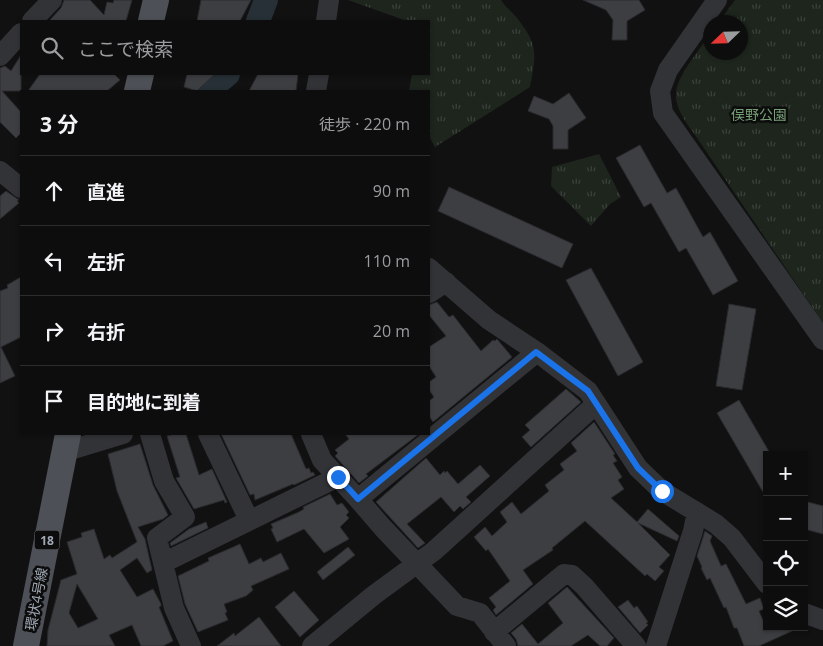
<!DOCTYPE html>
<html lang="ja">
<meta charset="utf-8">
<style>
body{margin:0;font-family:"Open Sans","Noto Sans JP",sans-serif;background:#1b1b1c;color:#f1f3f6}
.controls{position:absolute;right:15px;bottom:15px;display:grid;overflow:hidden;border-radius:0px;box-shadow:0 1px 4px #0004}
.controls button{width:45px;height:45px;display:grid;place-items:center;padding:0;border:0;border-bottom:1px solid #2d2d2e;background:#0d0d0e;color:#f1f3f6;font:25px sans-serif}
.compass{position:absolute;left:703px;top:15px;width:45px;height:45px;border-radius:50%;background:#0d0d0e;box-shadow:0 1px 4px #0004;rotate:247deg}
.stop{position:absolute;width:15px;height:15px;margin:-11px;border:4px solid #1a73e8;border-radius:50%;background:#fff}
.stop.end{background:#1a73e8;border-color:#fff;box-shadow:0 1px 5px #0008}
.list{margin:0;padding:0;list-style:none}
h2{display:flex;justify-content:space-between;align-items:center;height:65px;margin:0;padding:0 20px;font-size:21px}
h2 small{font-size:16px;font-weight:400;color:#9a9c9e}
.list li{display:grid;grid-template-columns:32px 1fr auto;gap:15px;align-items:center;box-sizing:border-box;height:70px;padding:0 20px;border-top:1px solid #2d2d2e}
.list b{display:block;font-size:19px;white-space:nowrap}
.list em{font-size:16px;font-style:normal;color:#9a9c9e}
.icon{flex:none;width:28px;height:28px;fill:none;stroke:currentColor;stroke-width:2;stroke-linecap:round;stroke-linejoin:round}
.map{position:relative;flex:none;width:823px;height:646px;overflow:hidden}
.search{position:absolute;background:#0d0d0e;box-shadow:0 1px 4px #0004;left:20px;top:20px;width:410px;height:55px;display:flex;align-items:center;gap:12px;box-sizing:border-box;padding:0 18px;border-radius:0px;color:#9a9c9e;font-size:19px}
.panel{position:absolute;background:#0d0d0e;box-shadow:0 1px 4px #0004;left:20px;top:90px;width:410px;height:345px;border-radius:0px}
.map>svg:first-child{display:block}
.park{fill:url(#park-tufts)}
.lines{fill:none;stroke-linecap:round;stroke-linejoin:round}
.river{stroke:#273036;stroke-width:24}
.building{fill:#3d3e42;stroke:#2a2b2e;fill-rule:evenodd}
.minor{stroke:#313337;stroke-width:20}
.major{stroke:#4d5056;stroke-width:26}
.route{stroke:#1a73e8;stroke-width:6}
.labels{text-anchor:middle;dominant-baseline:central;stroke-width:5;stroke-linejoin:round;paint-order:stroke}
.shield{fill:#0c0c0d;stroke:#747982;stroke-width:1}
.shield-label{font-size:12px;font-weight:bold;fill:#a1a8b4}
.park-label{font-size:14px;fill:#77a077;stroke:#0c0c0d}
.street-label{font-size:14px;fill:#a1a8b4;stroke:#0c0c0d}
</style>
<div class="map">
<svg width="823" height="646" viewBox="0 0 823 646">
<defs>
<pattern id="park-tufts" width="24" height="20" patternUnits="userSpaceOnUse" patternTransform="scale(1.25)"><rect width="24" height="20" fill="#1d251d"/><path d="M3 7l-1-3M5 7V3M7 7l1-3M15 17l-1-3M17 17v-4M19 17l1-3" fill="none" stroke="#3b423b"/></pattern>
</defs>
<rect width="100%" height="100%" fill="#111112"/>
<path class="park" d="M348,0H501C505,7 512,11 517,18C539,46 536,54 530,87L435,147L429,136V91H409L412,74H429V21H407Z
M735,0H823V323L695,135C688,125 676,110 676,96C675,77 700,50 710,34V52H740V22H719Z
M599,154L621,197L610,204L591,226L551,186L552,167Z"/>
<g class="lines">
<path class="river" d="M258,21L266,0
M208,91L228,74"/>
</g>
<path class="building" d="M64,0H90L104,15L107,2L113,3L114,0H132L126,21H49L61,8Z
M201,0H251L240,21H197Z
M583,0H639L645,10L627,21V40H612L613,20L606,10Z
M21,55V91H2L21,112V133L16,138L0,122V68L5,66L11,71Z
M40,74H114L120,80L107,91H28Z
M187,74H215L197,91L184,87Z
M258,74H298L296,91H249Z
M569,93L586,118L568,130V149H553V126L549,119L528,111L534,96L553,104Z
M640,145L667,193L676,188L703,237L710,232L738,281L713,295L686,248L679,252L651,203L644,207L616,158Z
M449,187L573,244L562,268L438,211Z
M6,191L19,200L17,201L19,203L0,219V196Z
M591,268L643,362L618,376L566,280Z
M21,277V337L1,347L15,376L0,383V291L8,288L7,285Z
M437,302L449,317L453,315L481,351L493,340L495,341L497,339L512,357L433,422L429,416V401L434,397L429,390V382L436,377L429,366V347L446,336L429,315V305Z
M729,304L756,309L742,390L716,386Z
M566,389L581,402L531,447L522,437L530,430L525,425Z
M739,400L771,455H767V499L717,413Z
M594,422L615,454L613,455L617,461L613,463L622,477L618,480L624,489L611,498L637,522L648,509L679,536L677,541L638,523L670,555L659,567L664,571L655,581L647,574L645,576L585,521L552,548L553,550L523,570L533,584L496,615L493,610L496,607L489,598L510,581L488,549L486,551L474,537L485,527L492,536L507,522L500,512L512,502L521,514L549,491L545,485L564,470L560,464L577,451L571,443Z
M174,434H186L199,475L212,469L227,502L225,503L224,500L194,509L176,478L180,477L167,436Z
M221,434H291L306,469L309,468L311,473L313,472L315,475L294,485L293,484L255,500L254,494L250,495Z
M345,434H419L366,474L368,476L359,483L335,456L338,453L335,450L349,439Z
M140,444L153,485L168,515L163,519L138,527L145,539L152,570L147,573L137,558L120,570L137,597L153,589L161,604V606L159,607L173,641L163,646H141L132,625L109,635L115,646H47L48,630L61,580L77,574L67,542L82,537L81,533L94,529L104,559L110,555L112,558L137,542L117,491L108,454ZM77,584L98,619L78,628L69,613Z
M426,458L440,475L444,471L445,473L447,471L458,484L480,465L490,476L466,497L471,502L463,509L460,506L454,512L441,497L407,524L425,543L418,548L376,502Z
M330,494L337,505L342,503L349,512L346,515L349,518L340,527L349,539L324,553L304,529L277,542L271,529L273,528L271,524L299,512L304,509L303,507Z
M804,501L823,506V534L804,529Z
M206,522L208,528L171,546L170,543L189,529Z
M705,531L712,536L710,541L721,566L726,564L746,604L760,598L764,609L759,611L766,627H801L759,646H744L737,628H734L726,607L724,608L710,578L707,580L701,568L702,567L697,556Z
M240,544L249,564L261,558L263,562L281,553L289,569L251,586L253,590L246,596L224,604L227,612L225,613L228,620L198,632L185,604L178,576L209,561L208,558Z
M348,547L355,555L323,580L317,572Z
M567,587L614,638L607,646H600L588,635L571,646H518L516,639L511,633L522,624L538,644L563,623L548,603Z
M294,591L319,620L300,637L275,607Z
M628,600L634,608L637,606L648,622L646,623L648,625L640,633L618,607Z
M259,617L281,646H217L234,633L235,636Z"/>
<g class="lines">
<path class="minor" d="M717,0L668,70L660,91L663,113L823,340
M32,21L52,0
M326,21L329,0
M0,56L21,33
M316,91L319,74
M0,171L21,188
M429,268L489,320L537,352L588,391L638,468L662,491L716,524L732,538L767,584
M429,293L446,282
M150,434L164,481L185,517L157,538L174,608L191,646
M208,434L249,520
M311,434L322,460L358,499L383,528L457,606L480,613L506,646
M64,452L123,434
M358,499L537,352
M163,563L338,477
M804,613L823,620
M494,632L564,574L572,575L584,586L636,646
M312,646L374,595L434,551L596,404
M656,646L693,531L697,512"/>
<path class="major" d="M151,21L156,0
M137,91L141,74
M26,646L68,434"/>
</g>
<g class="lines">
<path class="route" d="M338,477L358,499L536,352L588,391L638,468L662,491"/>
</g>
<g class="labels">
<rect class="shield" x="34.5" y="530.5" width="25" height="19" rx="4"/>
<g class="shield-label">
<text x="47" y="540">18</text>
</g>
<g class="park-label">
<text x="759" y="114">俣野公園</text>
</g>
<g class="street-label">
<text transform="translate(36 599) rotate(-79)">環状4号線</text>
</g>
</g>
</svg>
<div class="controls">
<button>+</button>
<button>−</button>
<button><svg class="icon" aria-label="locate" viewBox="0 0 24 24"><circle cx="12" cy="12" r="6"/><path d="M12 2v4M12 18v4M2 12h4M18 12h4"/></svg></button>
<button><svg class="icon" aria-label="layers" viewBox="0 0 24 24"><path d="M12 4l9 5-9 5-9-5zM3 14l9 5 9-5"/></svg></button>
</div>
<svg class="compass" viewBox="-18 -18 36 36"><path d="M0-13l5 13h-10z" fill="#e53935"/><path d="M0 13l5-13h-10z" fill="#9a9c9e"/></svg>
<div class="stop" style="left:662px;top:491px"></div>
<div class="stop end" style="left:338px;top:477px"></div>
<div class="search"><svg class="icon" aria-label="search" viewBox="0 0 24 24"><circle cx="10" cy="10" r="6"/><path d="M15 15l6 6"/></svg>ここで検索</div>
<section class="panel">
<h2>3 分<small>徒歩 · 220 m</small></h2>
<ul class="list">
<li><svg class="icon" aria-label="ahead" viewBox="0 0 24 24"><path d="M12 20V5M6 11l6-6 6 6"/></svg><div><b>直進</b></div><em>90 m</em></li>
<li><svg class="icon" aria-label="left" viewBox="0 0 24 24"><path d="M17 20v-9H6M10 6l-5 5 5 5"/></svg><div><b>左折</b></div><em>110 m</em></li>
<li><svg class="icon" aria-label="right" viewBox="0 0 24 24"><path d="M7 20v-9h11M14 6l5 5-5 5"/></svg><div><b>右折</b></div><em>20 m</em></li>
<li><svg class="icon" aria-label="arrive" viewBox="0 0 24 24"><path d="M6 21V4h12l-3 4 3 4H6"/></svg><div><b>目的地に到着</b></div></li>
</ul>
</section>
</div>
